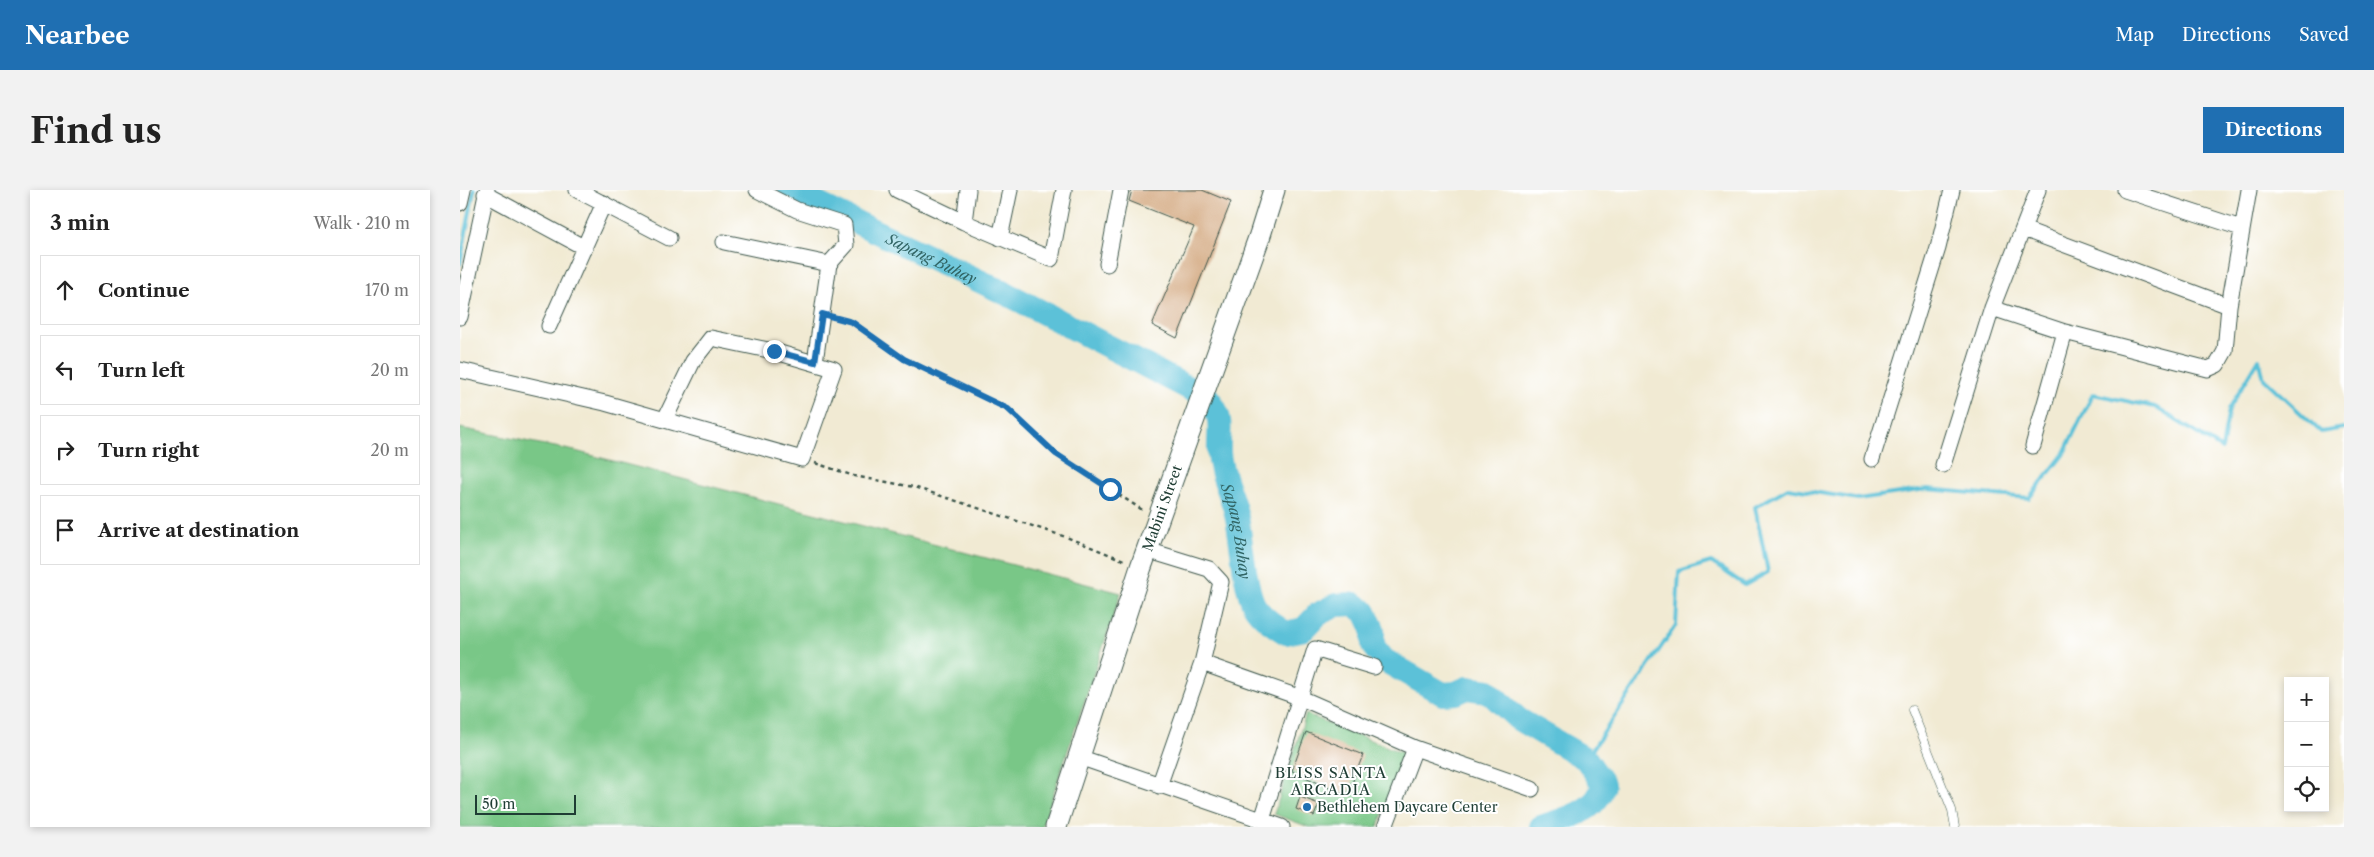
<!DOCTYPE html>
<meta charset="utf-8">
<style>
body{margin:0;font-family:"Libre Caslon Text",serif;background:#f2f2f2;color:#222}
.controls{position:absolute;right:15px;bottom:15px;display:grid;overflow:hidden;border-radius:0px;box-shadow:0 2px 8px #0003}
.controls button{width:45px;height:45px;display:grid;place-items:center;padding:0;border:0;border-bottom:1px solid #e0e0e0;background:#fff;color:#222;font:25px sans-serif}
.scale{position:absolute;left:15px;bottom:12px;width:101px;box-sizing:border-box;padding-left:5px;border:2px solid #1f3d34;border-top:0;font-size:14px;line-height:18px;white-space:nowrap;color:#1f3d34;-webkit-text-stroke:4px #fff;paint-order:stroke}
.stop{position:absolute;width:15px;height:15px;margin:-11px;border:4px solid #1f6fb2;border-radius:50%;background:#fff}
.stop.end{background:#1f6fb2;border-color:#fff;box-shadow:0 1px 5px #0008}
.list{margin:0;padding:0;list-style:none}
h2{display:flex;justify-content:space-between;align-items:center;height:65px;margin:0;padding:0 20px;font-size:21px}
h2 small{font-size:16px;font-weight:400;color:#767676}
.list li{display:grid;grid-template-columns:32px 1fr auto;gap:15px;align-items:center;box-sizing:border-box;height:70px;margin:0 10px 10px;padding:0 10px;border:1px solid #e0e0e0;border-radius:0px}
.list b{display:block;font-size:19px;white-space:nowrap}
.list em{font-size:16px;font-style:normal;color:#767676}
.icon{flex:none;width:28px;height:28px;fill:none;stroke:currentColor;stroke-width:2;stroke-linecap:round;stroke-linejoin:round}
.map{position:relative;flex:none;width:1884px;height:637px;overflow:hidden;border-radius:0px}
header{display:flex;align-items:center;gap:30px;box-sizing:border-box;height:70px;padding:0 25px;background:#1f6fb2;color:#fff}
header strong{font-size:24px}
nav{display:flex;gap:28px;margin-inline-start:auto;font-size:18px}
.intro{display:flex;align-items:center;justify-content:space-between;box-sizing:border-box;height:120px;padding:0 30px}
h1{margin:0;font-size:35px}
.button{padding:12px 22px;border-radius:0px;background:#1f6fb2;color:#fff;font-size:18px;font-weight:700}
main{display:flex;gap:30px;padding:0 30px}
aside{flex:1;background:#fff;border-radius:0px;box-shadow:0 2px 8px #0003}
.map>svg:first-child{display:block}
.green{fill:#79c787;stroke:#4c825e}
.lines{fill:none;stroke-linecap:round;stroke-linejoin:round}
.stream{stroke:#5bc1d8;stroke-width:4}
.river{stroke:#5bc1d8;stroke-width:24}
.building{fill:#d6ae88}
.lane-casing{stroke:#3e574c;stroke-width:9}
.street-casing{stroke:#3e574c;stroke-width:17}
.secondary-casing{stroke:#3e574c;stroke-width:23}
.path{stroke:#3e574c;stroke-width:2.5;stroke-dasharray:4 4;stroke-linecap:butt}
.lane{stroke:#fff;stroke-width:8}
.street{stroke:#fff;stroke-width:15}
.secondary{stroke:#fff;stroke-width:21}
.route{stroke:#1f6fb2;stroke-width:6}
.poi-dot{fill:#1f6fb2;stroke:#fff;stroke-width:2}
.labels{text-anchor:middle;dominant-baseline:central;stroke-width:4;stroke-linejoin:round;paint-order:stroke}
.street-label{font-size:14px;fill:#1f3d34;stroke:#fff}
.poi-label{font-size:14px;fill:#1f3d34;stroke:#fff;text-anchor:start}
.water-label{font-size:15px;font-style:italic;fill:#316565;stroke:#fff}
.neighbourhood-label{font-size:15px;letter-spacing:1px;fill:#1f3d34;stroke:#fff}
</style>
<header>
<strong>Nearbee</strong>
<nav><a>Map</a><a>Directions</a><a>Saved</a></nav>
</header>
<div class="intro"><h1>Find us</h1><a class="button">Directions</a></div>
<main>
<aside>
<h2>3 min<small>Walk · 210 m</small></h2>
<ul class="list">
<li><svg class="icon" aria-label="ahead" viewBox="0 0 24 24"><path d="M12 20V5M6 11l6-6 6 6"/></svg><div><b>Continue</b></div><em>170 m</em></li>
<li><svg class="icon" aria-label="left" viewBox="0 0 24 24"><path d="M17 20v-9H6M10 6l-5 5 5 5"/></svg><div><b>Turn left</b></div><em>20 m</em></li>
<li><svg class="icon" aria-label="right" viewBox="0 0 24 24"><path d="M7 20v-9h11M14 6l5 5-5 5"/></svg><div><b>Turn right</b></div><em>20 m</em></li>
<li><svg class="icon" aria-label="arrive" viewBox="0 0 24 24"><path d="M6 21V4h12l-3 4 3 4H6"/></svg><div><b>Arrive at destination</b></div></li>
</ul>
</aside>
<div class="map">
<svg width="1884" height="637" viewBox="0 0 1884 637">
<rect width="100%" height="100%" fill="#fff"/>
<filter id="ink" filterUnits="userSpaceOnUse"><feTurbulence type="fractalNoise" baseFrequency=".02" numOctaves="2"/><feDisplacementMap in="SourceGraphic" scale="10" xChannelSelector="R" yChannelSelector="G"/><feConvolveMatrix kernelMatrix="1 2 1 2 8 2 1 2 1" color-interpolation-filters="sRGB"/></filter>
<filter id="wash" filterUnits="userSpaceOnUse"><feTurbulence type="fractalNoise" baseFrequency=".0096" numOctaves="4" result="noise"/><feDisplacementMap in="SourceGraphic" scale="20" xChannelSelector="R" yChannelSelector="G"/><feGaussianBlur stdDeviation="1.12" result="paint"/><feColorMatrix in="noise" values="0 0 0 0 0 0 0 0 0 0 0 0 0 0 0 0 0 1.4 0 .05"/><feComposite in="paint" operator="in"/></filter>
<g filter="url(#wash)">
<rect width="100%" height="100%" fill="#f1ead3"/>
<path class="green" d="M0,238L115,261L661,403L582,637H0Z
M846,524L945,564L918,637H849L814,624Z"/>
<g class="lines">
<path class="stream" d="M0,74L14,0
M1126,569L1216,435L1219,382L1251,372L1285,395L1308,382L1295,317L1328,298L1398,309L1467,299L1569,308L1603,265L1633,204L1695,217L1762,259L1769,219L1799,169L1804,189L1861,242L1884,238"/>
<path class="river" id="s1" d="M329,0L553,107L748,208C765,231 758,235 759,262C760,285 773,306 777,328C782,352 784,395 794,415C801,427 815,436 826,443L844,439L858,424L876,415L894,414L905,422L913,439V456L924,470L983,504L996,503L1007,498L1028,501L1058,529L1126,569L1143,594C1139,622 1104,629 1081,637"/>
</g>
<g id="blocks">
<path class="building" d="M672,0H742L771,12L717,148L692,135L734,37L669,11Z
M846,542L903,565L887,606L832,581Z
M840,607L859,614L854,626L836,619Z"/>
</g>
</g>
<g filter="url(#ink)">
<use href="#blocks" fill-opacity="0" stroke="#3e574c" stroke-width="1"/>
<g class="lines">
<g class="lane-casing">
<path id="lane" d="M1452,520L1492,620L1495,637"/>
</g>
<g class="street-casing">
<path id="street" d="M117,0L209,48
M297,0L337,20L384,35L386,55L369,74
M437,0L504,32L591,69L604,0
M1665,0L1781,38
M25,4L125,58
M0,13L3,0
M504,32L508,0
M1563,39L1769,116
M540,48L550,0
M264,52L369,74L355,172
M647,74L661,0
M1532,118L1605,142L1748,179L1757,175L1765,161L1769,116L1789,0
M0,127L27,0
M89,136L144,13
M0,180L145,213L342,269L374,179L313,161L251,148L233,171L205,229
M1573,256L1605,142
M1412,269L1478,58L1492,0
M1483,275L1532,118L1578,0
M687,360L749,379L761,392L742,473L699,596
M742,473L841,508L955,558L1072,599
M619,567L822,637
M802,630L855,459L914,477
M925,637L955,558"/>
</g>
<g class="secondary-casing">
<g id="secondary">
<path id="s2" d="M596,637L681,377L800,45L814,0"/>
</g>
</g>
<path class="path" d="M376,128L392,132L444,169L548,219L596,264L684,321
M355,273L394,286L454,297L606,347L666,371"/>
<use href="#lane" class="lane"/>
<use href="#street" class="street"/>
<use href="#secondary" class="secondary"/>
</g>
</g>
<g class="lines" filter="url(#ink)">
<path class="route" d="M314,161L355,172L362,124L392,132L444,169L548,219L596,264L650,299"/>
</g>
<circle class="poi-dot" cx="847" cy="617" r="5"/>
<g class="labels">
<g class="street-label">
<text stroke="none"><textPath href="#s2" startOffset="336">Mabini Street</textPath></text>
</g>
<g class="poi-label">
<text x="857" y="617">Bethlehem Daycare Center</text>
</g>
<g class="water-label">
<text stroke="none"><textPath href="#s1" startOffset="158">Sapang Buhay</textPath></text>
<text stroke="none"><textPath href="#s1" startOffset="606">Sapang Buhay</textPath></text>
</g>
<g class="neighbourhood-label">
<text x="871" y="582">BLISS SANTA<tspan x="871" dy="17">ARCADIA</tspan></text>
</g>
</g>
</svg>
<div class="controls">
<button>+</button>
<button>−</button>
<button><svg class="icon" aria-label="locate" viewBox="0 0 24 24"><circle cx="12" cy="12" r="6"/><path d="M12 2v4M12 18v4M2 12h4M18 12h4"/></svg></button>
</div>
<div class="scale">50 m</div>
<div class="stop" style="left:650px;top:299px"></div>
<div class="stop end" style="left:314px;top:161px"></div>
</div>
</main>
